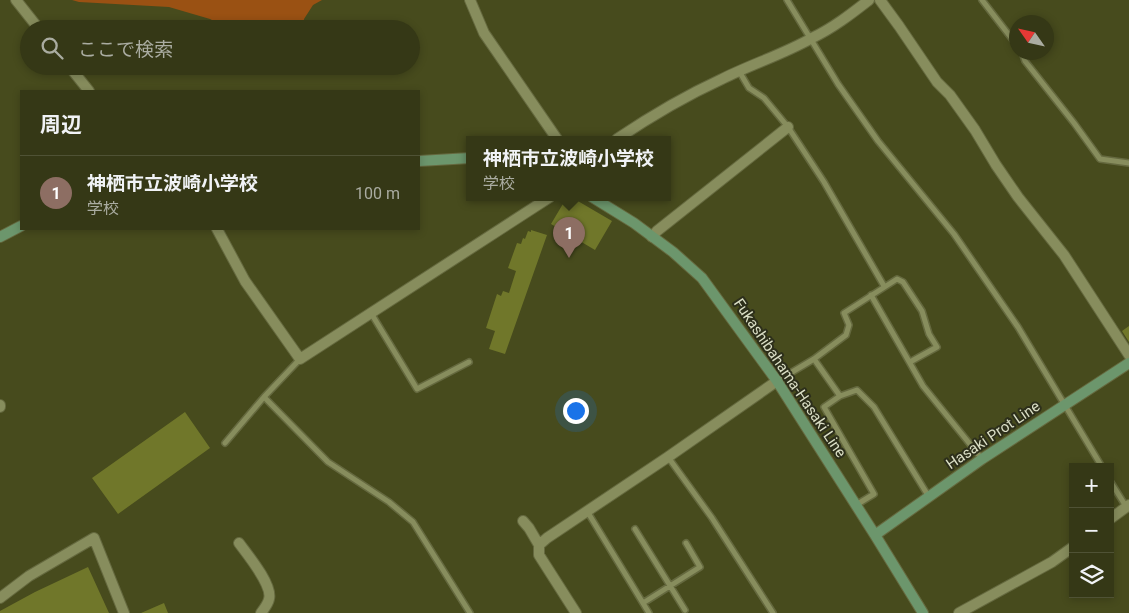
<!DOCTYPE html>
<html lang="ja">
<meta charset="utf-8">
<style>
body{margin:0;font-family:Roboto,"Noto Sans JP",sans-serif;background:#404323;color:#f1f3f6}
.controls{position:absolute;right:15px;bottom:15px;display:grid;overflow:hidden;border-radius:0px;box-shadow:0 2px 8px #0003}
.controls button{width:45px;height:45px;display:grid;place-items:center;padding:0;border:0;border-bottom:1px solid #4f5235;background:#353816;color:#f1f3f6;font:25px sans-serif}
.compass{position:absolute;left:1009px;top:15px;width:45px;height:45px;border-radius:50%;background:#353816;box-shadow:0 2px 8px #0003;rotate:304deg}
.you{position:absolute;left:575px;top:410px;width:18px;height:18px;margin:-12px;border:4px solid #fff;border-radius:50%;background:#1a73e8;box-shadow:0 0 0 8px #1a73e833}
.badge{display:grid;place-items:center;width:32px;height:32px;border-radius:50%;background:#d6ab8b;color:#fff;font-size:16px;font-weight:700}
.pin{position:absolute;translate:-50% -41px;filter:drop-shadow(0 1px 2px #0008)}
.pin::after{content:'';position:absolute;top:26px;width:18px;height:15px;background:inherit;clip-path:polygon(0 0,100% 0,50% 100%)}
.popup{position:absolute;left:466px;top:136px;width:205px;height:65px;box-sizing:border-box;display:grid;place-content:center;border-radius:0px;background:#353816;filter:drop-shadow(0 1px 4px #0005);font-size:16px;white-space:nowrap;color:#aaaca1}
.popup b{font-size:19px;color:#f1f3f6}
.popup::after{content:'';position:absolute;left:50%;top:100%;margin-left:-10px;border:10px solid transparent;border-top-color:#353816}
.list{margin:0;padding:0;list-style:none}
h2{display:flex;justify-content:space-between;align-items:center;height:65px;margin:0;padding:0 20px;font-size:21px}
h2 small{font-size:16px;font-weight:400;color:#aaaca1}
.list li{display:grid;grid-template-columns:32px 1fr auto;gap:15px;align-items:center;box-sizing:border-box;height:75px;padding:0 20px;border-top:1px solid #4f5235}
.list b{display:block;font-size:19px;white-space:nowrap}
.list p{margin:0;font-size:16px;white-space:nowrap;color:#aaaca1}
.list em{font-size:16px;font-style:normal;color:#aaaca1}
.icon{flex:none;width:28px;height:28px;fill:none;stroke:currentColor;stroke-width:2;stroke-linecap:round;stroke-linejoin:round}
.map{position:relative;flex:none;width:1129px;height:613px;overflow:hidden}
.search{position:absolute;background:#353816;box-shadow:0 2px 8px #0003;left:20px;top:20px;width:400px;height:55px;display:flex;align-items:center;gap:12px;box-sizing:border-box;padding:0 18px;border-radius:28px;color:#aaaca1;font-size:19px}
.panel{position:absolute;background:#353816;box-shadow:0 2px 8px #0003;left:20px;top:90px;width:400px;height:140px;border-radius:0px}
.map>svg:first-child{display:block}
.green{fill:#9a5113}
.building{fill:#70772a}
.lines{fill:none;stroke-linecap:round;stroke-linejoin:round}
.service-casing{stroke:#65693f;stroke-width:8}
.minor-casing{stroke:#65693f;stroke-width:12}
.tertiary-casing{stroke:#65693f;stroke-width:12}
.secondary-casing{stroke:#65693f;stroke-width:12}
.service{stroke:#878d5d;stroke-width:5}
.minor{stroke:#878d5d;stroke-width:10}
.tertiary{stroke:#878d5d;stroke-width:10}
.secondary{stroke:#6c966c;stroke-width:10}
.labels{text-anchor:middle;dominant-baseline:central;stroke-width:4;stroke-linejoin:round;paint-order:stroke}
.street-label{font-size:15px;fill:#dbdfc6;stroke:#2d2f1b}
</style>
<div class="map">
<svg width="1129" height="613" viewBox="0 0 1129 613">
<rect width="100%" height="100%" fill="#474b1d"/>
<path class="green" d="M72,0H322L313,5L304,19L303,29H229L210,19L169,7L79,2Z"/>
<path class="building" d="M567,197H571L612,221L595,250L551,224Z
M531,230L547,235L505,354L489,349L495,331L486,328L497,294L501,296L503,291L509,293L516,271L508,268L517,243L521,244L523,238L525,239L528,231L531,232Z
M1129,326V342L1122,331Z
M185,412L210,448L118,514L92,478Z
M88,567L109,613H0V611L35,592Z
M164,603L168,613H141Z"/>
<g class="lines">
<g class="service-casing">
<path id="service" d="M787,0L838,84L878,141L954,234L1018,327L1102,467
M982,0L1016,44
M1022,52L1025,61L1074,123L1100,159L1129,163
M739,71L749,88L764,98L788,127L824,182L884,286
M871,295L923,386L982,459
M371,313L417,389L469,362
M814,359L840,396
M777,381L814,359L846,335L849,325L844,313L897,279L903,282L922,311L929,334L937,347L910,362
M264,397L328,462L389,502L413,522L470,613
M225,443L264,397L300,359
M668,457L712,518L773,613
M1110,481L1127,508
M856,505L874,494L824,407L840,396L857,390L874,407L929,497
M587,511L649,613
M635,529L685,610
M643,603L700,567L686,543"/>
</g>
<g class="minor-casing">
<path id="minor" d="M16,0L39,29
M880,0L899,26L937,82L950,95L975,130L996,165L1018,197L1064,255L1129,355
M69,66L89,91
M617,139C651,116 685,96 722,79C752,64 784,54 812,38C833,28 851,14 869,0
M217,229L245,281L300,359L550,197
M652,237L657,231L788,127
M0,405V407
M1110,519L1129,505
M523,521L529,528L539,545V555L576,613
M539,545L547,538L668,457L777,381
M0,598L29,576L94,538L124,613
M959,613L1052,562L1073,547"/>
</g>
<g class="tertiary-casing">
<path id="tertiary" d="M470,0L484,33L557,139
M239,543C247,554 273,585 269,599C268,604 264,609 261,613"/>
</g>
<g class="secondary-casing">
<path id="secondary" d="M419,161L470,158
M592,197L634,223L673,252L702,278L777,381L875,535L923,613
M0,237L21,226
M875,535L982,459L1129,363"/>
</g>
<use href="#service" class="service"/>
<use href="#minor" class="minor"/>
<use href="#tertiary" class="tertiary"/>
<use href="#secondary" class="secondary"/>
</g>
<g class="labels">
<g class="street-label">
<text transform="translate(790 378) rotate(56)">Fukashibahama-Hasaki Line</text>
<text transform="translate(993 435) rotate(-34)">Hasaki Prot Line</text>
</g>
</g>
</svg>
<div class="controls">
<button>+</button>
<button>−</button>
<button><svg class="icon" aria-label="layers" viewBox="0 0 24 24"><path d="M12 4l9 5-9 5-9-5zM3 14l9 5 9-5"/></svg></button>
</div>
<svg class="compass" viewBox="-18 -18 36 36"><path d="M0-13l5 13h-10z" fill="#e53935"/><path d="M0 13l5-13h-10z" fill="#aaaca1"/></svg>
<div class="you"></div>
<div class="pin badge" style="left:569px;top:258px;background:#8d6e63">1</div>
<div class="popup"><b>神栖市立波崎小学校</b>学校</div>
<div class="search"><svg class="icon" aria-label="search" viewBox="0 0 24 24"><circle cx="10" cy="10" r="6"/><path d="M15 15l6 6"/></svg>ここで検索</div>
<section class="panel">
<h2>周辺<small></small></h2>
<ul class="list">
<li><span class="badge" style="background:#8d6e63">1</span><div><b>神栖市立波崎小学校</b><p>学校</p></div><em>100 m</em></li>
</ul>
</section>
</div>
